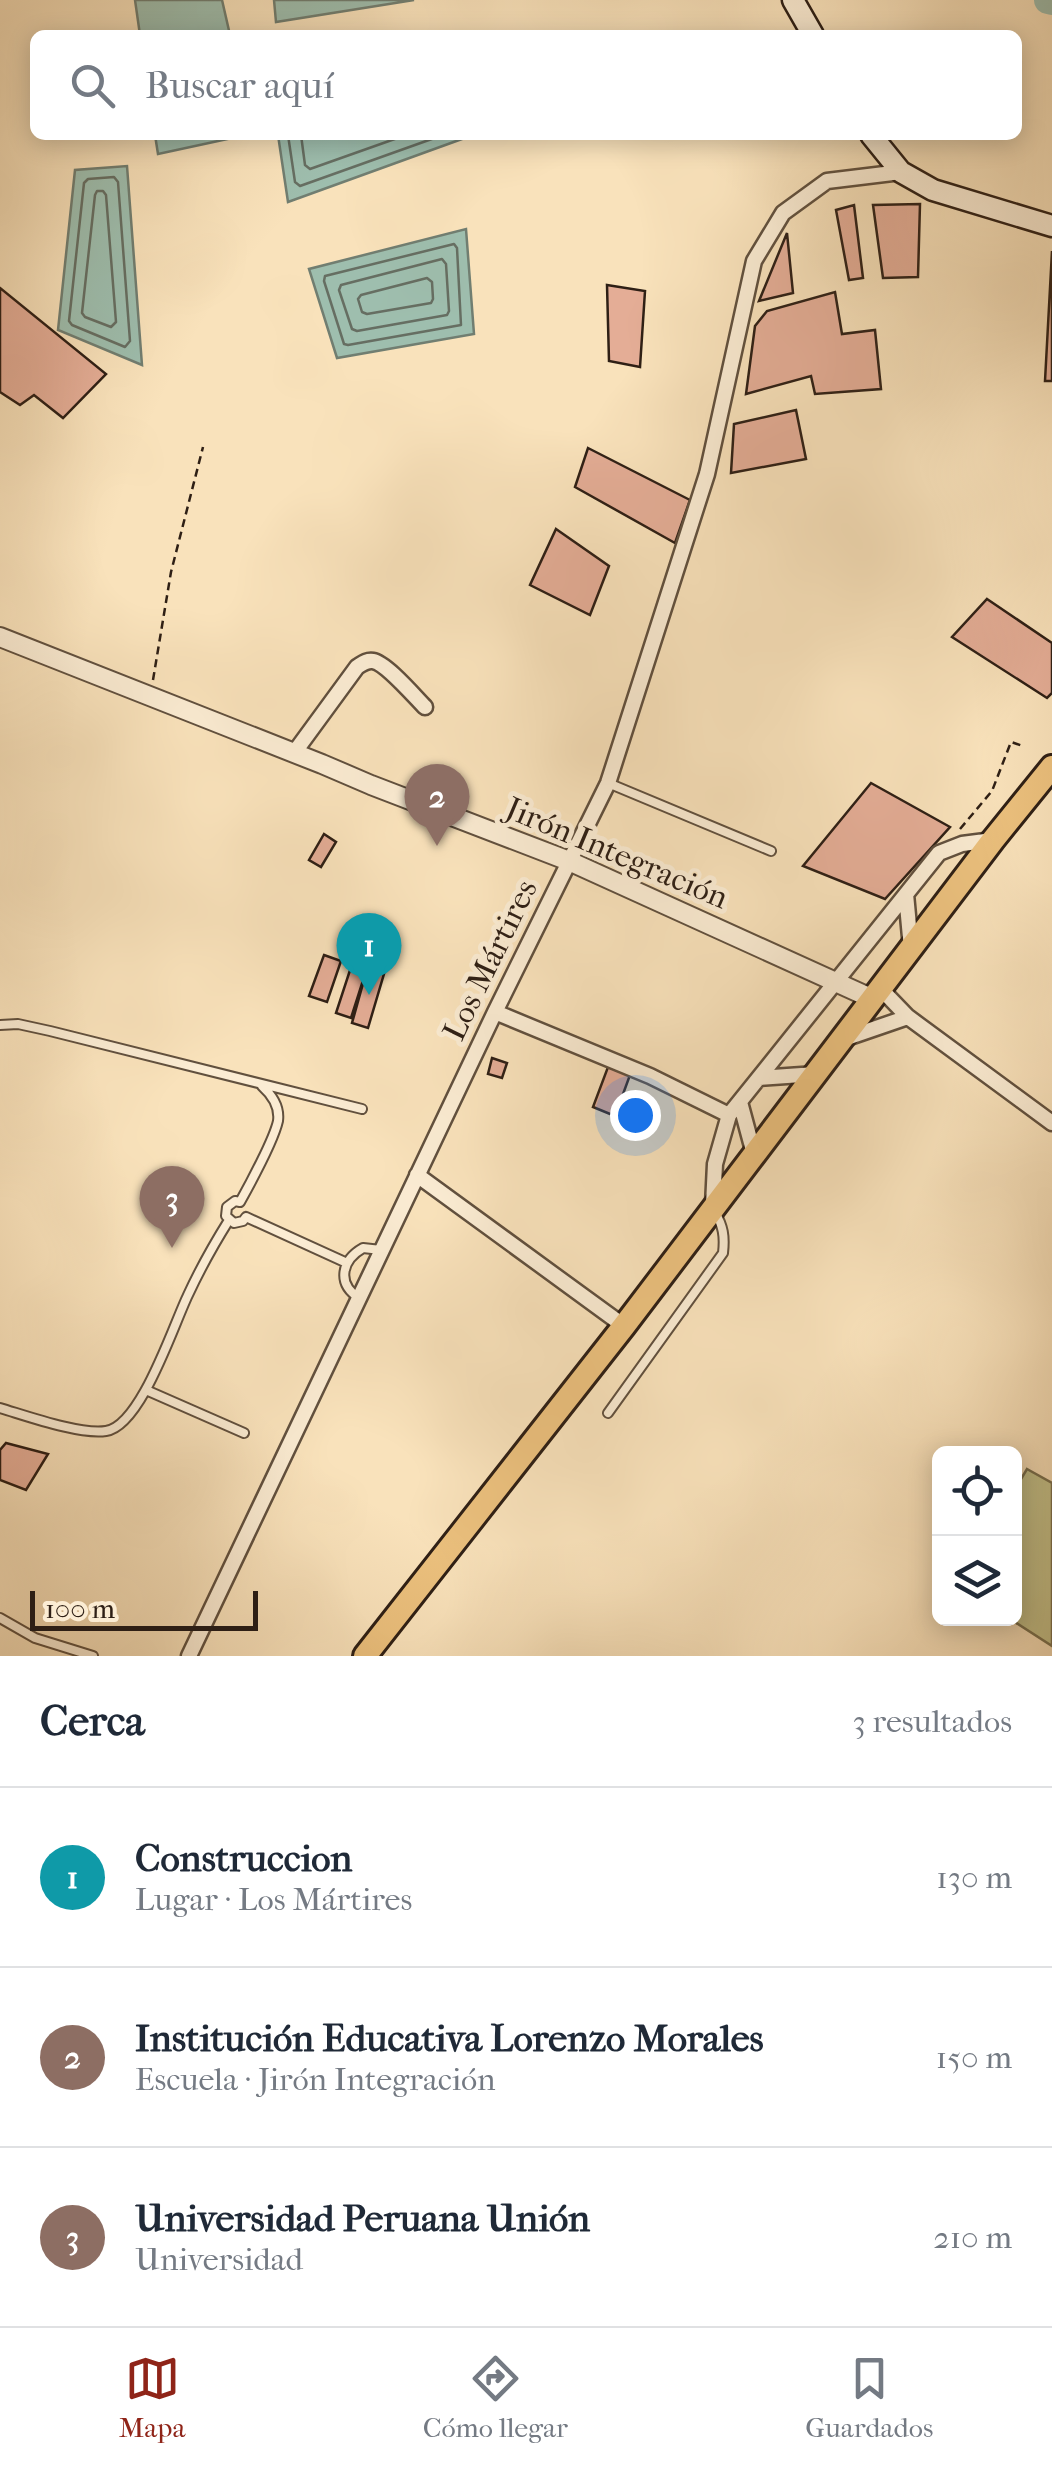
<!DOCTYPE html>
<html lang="es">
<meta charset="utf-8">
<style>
body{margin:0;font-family:"IM FELL French Canon",serif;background:#f2f2f3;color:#1f2937}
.controls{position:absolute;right:30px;bottom:30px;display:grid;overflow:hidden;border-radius:15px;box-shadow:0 5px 25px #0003}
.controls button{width:90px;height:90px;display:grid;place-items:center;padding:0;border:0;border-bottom:2px solid #e0e1e3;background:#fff;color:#1f2937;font:50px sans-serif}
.scale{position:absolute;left:30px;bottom:25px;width:228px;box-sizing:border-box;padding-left:10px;border:5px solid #2e1f15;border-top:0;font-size:28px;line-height:35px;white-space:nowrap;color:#2e1f15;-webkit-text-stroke:8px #fbecd3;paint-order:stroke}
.you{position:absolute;left:635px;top:1115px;width:35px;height:35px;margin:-25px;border:8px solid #fff;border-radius:50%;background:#1a73e8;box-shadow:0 0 0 15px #1a73e833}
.badge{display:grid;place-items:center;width:65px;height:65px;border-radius:50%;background:#8f2418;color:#fff;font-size:32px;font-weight:700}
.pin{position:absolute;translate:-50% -82px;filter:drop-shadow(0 2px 5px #0008)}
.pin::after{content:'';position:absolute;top:52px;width:35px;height:30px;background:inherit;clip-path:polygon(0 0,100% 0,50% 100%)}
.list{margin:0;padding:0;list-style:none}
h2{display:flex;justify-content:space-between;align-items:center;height:130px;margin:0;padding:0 40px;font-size:42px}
h2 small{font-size:32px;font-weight:400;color:#747a83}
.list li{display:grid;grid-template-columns:65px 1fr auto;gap:30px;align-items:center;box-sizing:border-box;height:180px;padding:0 40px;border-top:2px solid #e0e1e3}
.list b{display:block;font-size:38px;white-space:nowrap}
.list p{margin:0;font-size:32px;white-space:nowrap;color:#747a83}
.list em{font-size:32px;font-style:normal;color:#747a83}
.icon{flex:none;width:55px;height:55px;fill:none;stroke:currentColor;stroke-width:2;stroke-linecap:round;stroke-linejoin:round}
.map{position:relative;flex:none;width:1052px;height:1656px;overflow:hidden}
.search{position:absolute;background:#fff;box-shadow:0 5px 25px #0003;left:30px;right:30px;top:30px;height:110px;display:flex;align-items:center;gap:25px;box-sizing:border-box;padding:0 35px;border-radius:15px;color:#747a83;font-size:38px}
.sheet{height:670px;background:#fff}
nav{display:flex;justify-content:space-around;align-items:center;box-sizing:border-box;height:140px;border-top:2px solid #e0e1e3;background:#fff;font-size:28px;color:#747a83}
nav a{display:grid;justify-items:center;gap:5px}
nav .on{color:#8f2418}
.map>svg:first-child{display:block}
.green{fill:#c3c28c;stroke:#787050;stroke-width:2.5}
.water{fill:#9ebeae;stroke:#717e71;stroke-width:2.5}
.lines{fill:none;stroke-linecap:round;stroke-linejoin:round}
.shore{stroke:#666e62;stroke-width:2.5}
.river{stroke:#9ebeae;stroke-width:28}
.building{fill:#e4ad96;stroke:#2e1f15;stroke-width:2.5}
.service-casing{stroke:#61503e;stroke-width:12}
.minor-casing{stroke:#61503e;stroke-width:19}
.tertiary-casing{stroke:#61503e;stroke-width:22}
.secondary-casing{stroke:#2e1f15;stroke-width:25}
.primary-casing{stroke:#2e1f15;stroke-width:28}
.path{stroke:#2e1f15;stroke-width:2.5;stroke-dasharray:8 5;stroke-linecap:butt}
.service{stroke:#fbecd3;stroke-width:8}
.minor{stroke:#fbecd3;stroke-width:14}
.tertiary{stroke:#fbecd3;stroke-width:18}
.secondary{stroke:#fbecd3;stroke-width:20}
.primary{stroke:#ecc17e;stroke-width:22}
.labels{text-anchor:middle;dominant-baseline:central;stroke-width:10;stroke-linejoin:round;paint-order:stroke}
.street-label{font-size:32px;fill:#2e1f15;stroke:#fbecd3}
</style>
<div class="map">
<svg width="1052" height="1656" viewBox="0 0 1052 1656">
<rect width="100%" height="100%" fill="#f9e2bb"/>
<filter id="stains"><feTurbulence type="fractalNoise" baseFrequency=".002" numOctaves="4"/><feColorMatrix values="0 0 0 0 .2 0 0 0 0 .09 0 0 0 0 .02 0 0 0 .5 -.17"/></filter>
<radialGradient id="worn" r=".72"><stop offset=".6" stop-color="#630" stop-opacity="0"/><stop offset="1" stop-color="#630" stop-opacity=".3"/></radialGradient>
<path class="green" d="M1027,1469L1052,1483V1646L1010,1619L1014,1618L1015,1489Z"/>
<path class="water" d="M135,0H222L230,35H140Z
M274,0H414L276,22Z
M155,135H246L158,154Z
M278,135H473L288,202Z
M127,166L142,365L58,330L75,170Z
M466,229L474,334L337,358L309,269Z"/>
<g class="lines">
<path class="shore" d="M288,135L295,182L300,186L443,135
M301,135L305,165L310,169L406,135
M114,177L118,182L130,341L125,347L72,325L69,321L84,183L88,179Z
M97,191H103L106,195L116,322L111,327L85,317L82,313L95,195Z
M454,244L457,248L461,325L348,345L344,344L324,281L325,276Z
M442,259L446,264L449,311L447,315L357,331L352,329L339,290L341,285Z
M427,278L432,282L433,299L431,303L367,314L362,312L358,299L361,295Z"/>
<path class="river" d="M1048,0L1052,1"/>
</g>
<path class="building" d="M920,204L918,277L883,278L873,205Z
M854,205L863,278L849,280L836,210Z
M787,233L793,293L759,301Z
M1052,251V381H1045Z
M607,285L645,291L640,367L609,361Z
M0,288L106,374L63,418L34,395L20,405L0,392Z
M835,292L842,334L875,330L881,389L815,394L811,376L746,394L755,326L767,311Z
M796,410L806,459L731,473L734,424Z
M588,448L690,500L675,543L575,487Z
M556,529L609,566L590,615L530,585Z
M987,599L1052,643V693L1047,698L952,637Z
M871,783L950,827L885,899L803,866Z
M324,834L336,842L321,867L309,860Z
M324,955L341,961L327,1002L309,996Z
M369,962L386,967L368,1028L352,1023Z
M352,964L367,968L351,1018L336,1013Z
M492,1058L507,1063L502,1078L488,1074Z
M608,1067L630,1075L615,1116L593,1107Z
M6,1443L48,1454L26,1490L0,1480V1450Z"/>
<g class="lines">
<g class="service-casing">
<path id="service" d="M608,783L771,851
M0,1025L18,1024L50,1031L362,1109
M262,1086C272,1095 280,1106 278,1121C274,1139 250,1184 240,1202L235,1201L227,1207L226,1216L234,1223L243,1221L246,1217L347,1263
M359,1298C336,1283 342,1260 363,1248L381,1250
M146,1390L244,1433
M0,1408C27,1416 80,1435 106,1431C141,1426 173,1326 188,1295C200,1269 214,1244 229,1220
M608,1413L723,1253C725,1236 723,1226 715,1212
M0,1618L35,1638L93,1656"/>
</g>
<g class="minor-casing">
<path id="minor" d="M294,753L357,667C362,664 366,660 373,661C386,663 415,697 425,707
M906,894L911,948
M881,989L908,1017
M495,1012L650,1076L729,1115
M844,1039L908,1017L1052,1123
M759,1078L816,1074
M740,1102L754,1154
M417,1175L624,1326
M713,1205L715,1164L729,1115L939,853L962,844L993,840
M189,1656L495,1012L608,783L707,474L754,261L783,213L827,181L901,172"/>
</g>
<g class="tertiary-casing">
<path id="tertiary" d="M0,637L322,764L371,785L569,861L873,999"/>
</g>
<g class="secondary-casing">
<path id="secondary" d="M793,0L813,35
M871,135L901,172L933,190L1052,226"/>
</g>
<g class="primary-casing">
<path id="primary" d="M365,1656L624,1326L993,840L1052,767"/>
</g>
<path class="path" d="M153,680L171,572L203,447
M960,829L992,791L1011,742L1023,746"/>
<use href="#service" class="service"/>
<use href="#minor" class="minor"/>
<use href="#tertiary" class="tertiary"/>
<use href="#secondary" class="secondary"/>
<use href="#primary" class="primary"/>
</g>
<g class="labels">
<g class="street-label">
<text transform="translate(617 853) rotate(23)">Jirón Integración</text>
<text transform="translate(490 960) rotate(-64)">Los Mártires</text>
</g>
</g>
<rect width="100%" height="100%" filter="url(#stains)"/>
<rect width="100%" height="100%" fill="url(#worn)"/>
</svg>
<div class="controls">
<button><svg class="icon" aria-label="locate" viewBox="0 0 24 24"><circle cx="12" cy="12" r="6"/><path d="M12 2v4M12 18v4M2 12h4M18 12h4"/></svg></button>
<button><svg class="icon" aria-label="layers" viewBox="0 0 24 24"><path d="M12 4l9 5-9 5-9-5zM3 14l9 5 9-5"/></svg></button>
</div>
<div class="scale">100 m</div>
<div class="you"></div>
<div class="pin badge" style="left:369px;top:995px;background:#0f9aa8">1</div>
<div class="pin badge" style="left:437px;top:846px;background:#8d6e63">2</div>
<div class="pin badge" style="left:172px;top:1248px;background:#8d6e63">3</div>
<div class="search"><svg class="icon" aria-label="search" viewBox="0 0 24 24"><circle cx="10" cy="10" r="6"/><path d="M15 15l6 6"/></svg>Buscar aquí</div>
</div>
<section class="sheet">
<h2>Cerca<small>3 resultados</small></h2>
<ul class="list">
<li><span class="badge" style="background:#0f9aa8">1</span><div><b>Construccion</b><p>Lugar · Los Mártires</p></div><em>130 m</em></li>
<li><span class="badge" style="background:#8d6e63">2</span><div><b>Institución Educativa Lorenzo Morales</b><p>Escuela · Jirón Integración</p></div><em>150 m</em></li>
<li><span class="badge" style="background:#8d6e63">3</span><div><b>Universidad Peruana Unión</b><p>Universidad</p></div><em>210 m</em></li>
</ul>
</section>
<nav>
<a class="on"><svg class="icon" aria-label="map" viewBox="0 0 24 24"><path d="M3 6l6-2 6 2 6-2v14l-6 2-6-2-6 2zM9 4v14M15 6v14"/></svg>Mapa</a>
<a><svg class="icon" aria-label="directions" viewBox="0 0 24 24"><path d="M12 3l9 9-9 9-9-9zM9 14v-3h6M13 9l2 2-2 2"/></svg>Cómo llegar</a>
<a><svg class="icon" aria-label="saved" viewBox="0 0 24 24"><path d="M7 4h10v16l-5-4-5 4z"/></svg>Guardados</a>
</nav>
